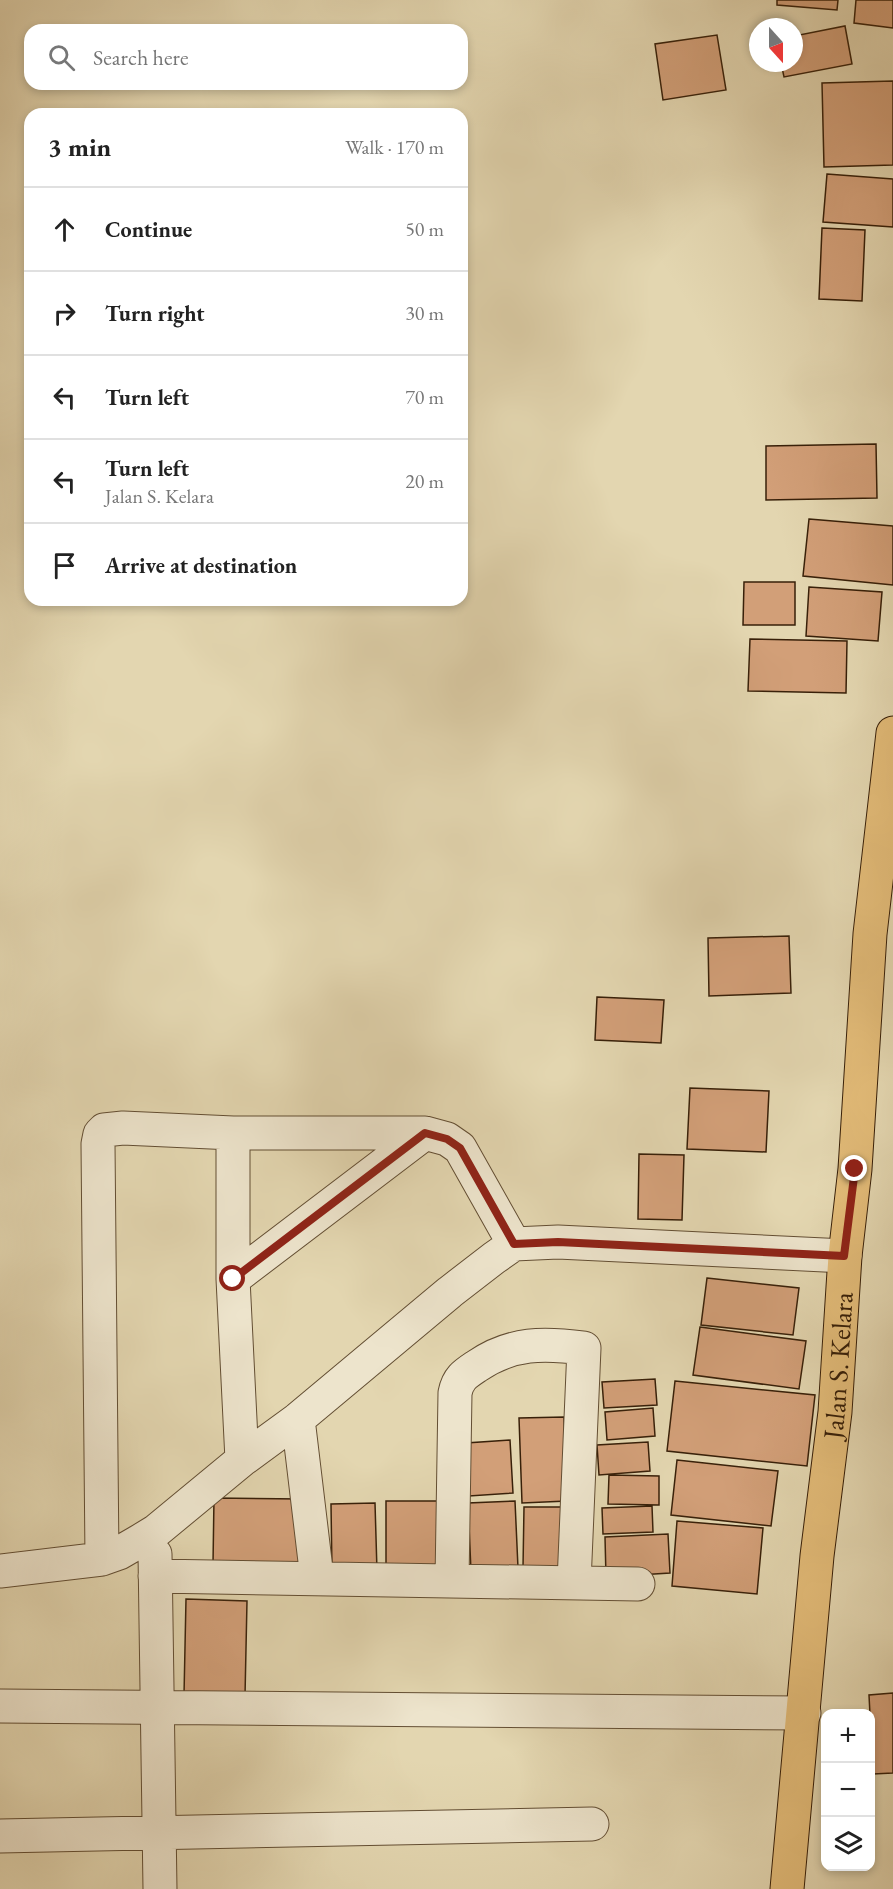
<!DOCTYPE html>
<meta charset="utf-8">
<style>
body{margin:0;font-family:"EB Garamond",serif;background:#f2f2f2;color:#222}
.controls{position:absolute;right:18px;bottom:18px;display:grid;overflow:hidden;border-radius:12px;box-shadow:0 3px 9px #0003}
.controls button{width:54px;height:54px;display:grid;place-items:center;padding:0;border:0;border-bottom:2px solid #e0e0e0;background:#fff;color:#222;font:30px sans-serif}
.compass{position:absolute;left:749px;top:18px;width:54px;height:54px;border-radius:50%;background:#fff;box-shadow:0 3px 9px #0003;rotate:159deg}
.stop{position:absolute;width:18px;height:18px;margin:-14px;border:4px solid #8f2418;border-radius:50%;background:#fff}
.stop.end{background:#8f2418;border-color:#fff;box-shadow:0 2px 6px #0008}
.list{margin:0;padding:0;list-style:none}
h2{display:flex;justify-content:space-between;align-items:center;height:78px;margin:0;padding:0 24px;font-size:26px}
h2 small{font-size:20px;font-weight:400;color:#767676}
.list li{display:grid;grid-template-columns:39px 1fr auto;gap:18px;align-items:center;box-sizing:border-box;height:84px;padding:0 24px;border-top:2px solid #e0e0e0}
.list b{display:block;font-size:22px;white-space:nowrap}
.list p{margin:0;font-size:20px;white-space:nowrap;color:#767676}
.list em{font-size:20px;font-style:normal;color:#767676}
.icon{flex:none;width:33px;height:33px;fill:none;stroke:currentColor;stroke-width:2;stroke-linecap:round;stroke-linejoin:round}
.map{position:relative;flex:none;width:893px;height:1889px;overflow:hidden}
.search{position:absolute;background:#fff;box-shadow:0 3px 9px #0003;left:24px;top:24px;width:444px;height:66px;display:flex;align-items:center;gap:15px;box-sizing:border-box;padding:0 21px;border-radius:18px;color:#767676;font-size:22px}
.panel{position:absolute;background:#fff;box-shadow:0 3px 9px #0003;left:24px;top:108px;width:444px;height:498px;border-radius:18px}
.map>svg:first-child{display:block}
.building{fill:#d29f78;stroke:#382009;stroke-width:1.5}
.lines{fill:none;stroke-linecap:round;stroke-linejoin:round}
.minor-casing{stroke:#634e33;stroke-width:35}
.primary-casing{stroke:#382009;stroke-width:35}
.minor{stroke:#ede4cc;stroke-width:33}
.primary{stroke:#e2bb78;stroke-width:33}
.route{stroke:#8f2418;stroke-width:8}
.labels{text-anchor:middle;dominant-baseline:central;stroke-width:5;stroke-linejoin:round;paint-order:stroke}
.street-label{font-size:27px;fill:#382009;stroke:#ede4cc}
</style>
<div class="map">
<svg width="893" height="1889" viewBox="0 0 893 1889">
<rect width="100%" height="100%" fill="#e3d6b0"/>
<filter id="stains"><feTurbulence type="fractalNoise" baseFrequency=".00333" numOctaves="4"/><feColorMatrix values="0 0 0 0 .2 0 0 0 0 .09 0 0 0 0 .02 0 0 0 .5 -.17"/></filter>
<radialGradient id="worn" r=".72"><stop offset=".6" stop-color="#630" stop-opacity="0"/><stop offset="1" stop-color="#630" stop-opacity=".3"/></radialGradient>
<path class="building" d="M777,0H838L837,10L777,5Z
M856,0H893V28L854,23Z
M845,26L852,64L784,77L781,63H794V36Z
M717,35L726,90L663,100L655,44Z
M893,81V165L824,167L822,83Z
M827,174L893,179V227L823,222Z
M822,228L865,230L862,301L819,299Z
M876,444L877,498L766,500V446Z
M809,519L893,526V585L803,576Z
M744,582H795V625H743Z
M809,587L882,592L878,641L806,636Z
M750,639L847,641L846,693L748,691Z
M789,936L791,993L709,996L708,938Z
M597,997L664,1000L661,1043L595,1040Z
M690,1088L769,1091L766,1152L687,1149Z
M639,1154L684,1155L682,1220L638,1219Z
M707,1278L799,1288L793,1335L701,1325Z
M700,1327L806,1341L799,1389L693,1375Z
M655,1379L657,1405L604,1408L602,1382Z
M675,1381L815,1395L807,1466L667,1451Z
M653,1408L655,1436L607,1440L605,1412Z
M564,1417L567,1501L522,1503L519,1418Z
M510,1440L513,1493L469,1496L466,1443Z
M648,1442L650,1471L599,1475L597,1445Z
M677,1460L778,1471L771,1526L671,1515Z
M609,1475L659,1476V1505L608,1504Z
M214,1498L301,1499L300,1565L213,1564Z
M386,1501H443L442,1574H386Z
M515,1501L518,1568L471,1571L468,1503Z
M375,1503L377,1571L332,1572L331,1504Z
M652,1506L653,1532L603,1534L602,1508Z
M524,1507H565L564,1568H523Z
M677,1521L763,1528L757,1594L672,1586Z
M668,1534L670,1573L606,1577L605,1537Z
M186,1599L247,1601L245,1696L184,1695Z
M893,1693V1773L873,1774L869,1695Z"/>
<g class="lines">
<g class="minor-casing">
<path id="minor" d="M233,1133V1279L242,1460
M233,1279L425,1133
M298,1419L317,1578
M155,1554L160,1889
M102,1559L98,1144L100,1134L104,1130L123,1128L233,1133H425L447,1139L460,1148L514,1244
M0,1571L102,1559L119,1553L138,1542L156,1531L242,1460L298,1419L450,1292L494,1258L514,1244L558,1242L845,1256
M155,1576L638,1584
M452,1581L455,1393C458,1378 465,1374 477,1366C512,1342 544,1343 584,1348L574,1583
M0,1706L804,1713
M0,1836L592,1824"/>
</g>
<g class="primary-casing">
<g id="primary">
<path id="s1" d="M787,1889L817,1556L835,1412L845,1256L855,1169L870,934L893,733"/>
</g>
</g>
<use href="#minor" class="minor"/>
<use href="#primary" class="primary"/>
</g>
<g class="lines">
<path class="route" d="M233,1279L425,1133L447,1139L460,1148L514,1244L558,1242L844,1256L855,1169"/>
</g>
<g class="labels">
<g class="street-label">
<text stroke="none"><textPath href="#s1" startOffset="526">Jalan S. Kelara</textPath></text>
</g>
</g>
<rect width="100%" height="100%" filter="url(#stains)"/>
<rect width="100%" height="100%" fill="url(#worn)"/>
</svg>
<div class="controls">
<button>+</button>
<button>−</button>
<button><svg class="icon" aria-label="layers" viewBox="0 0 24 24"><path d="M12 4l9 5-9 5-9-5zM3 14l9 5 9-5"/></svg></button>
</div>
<svg class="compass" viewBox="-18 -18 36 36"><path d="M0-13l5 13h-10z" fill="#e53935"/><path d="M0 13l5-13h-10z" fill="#767676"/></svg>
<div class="stop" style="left:233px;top:1279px"></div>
<div class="stop end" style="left:855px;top:1169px"></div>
<div class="search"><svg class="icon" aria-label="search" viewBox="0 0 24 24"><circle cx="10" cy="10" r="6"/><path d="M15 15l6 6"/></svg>Search here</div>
<section class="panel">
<h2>3 min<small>Walk · 170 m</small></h2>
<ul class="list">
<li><svg class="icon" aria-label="ahead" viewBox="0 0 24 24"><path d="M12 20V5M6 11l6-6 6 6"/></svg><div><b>Continue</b></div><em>50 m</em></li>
<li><svg class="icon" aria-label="right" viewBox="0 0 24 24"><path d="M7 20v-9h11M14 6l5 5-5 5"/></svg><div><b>Turn right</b></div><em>30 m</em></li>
<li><svg class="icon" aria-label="left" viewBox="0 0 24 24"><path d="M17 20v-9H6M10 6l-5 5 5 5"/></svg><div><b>Turn left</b></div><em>70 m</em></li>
<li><svg class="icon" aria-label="left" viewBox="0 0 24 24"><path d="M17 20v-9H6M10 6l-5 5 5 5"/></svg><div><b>Turn left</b><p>Jalan S. Kelara</p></div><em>20 m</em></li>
<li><svg class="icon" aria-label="arrive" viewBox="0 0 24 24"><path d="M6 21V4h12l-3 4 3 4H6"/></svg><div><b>Arrive at destination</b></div></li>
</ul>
</section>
</div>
